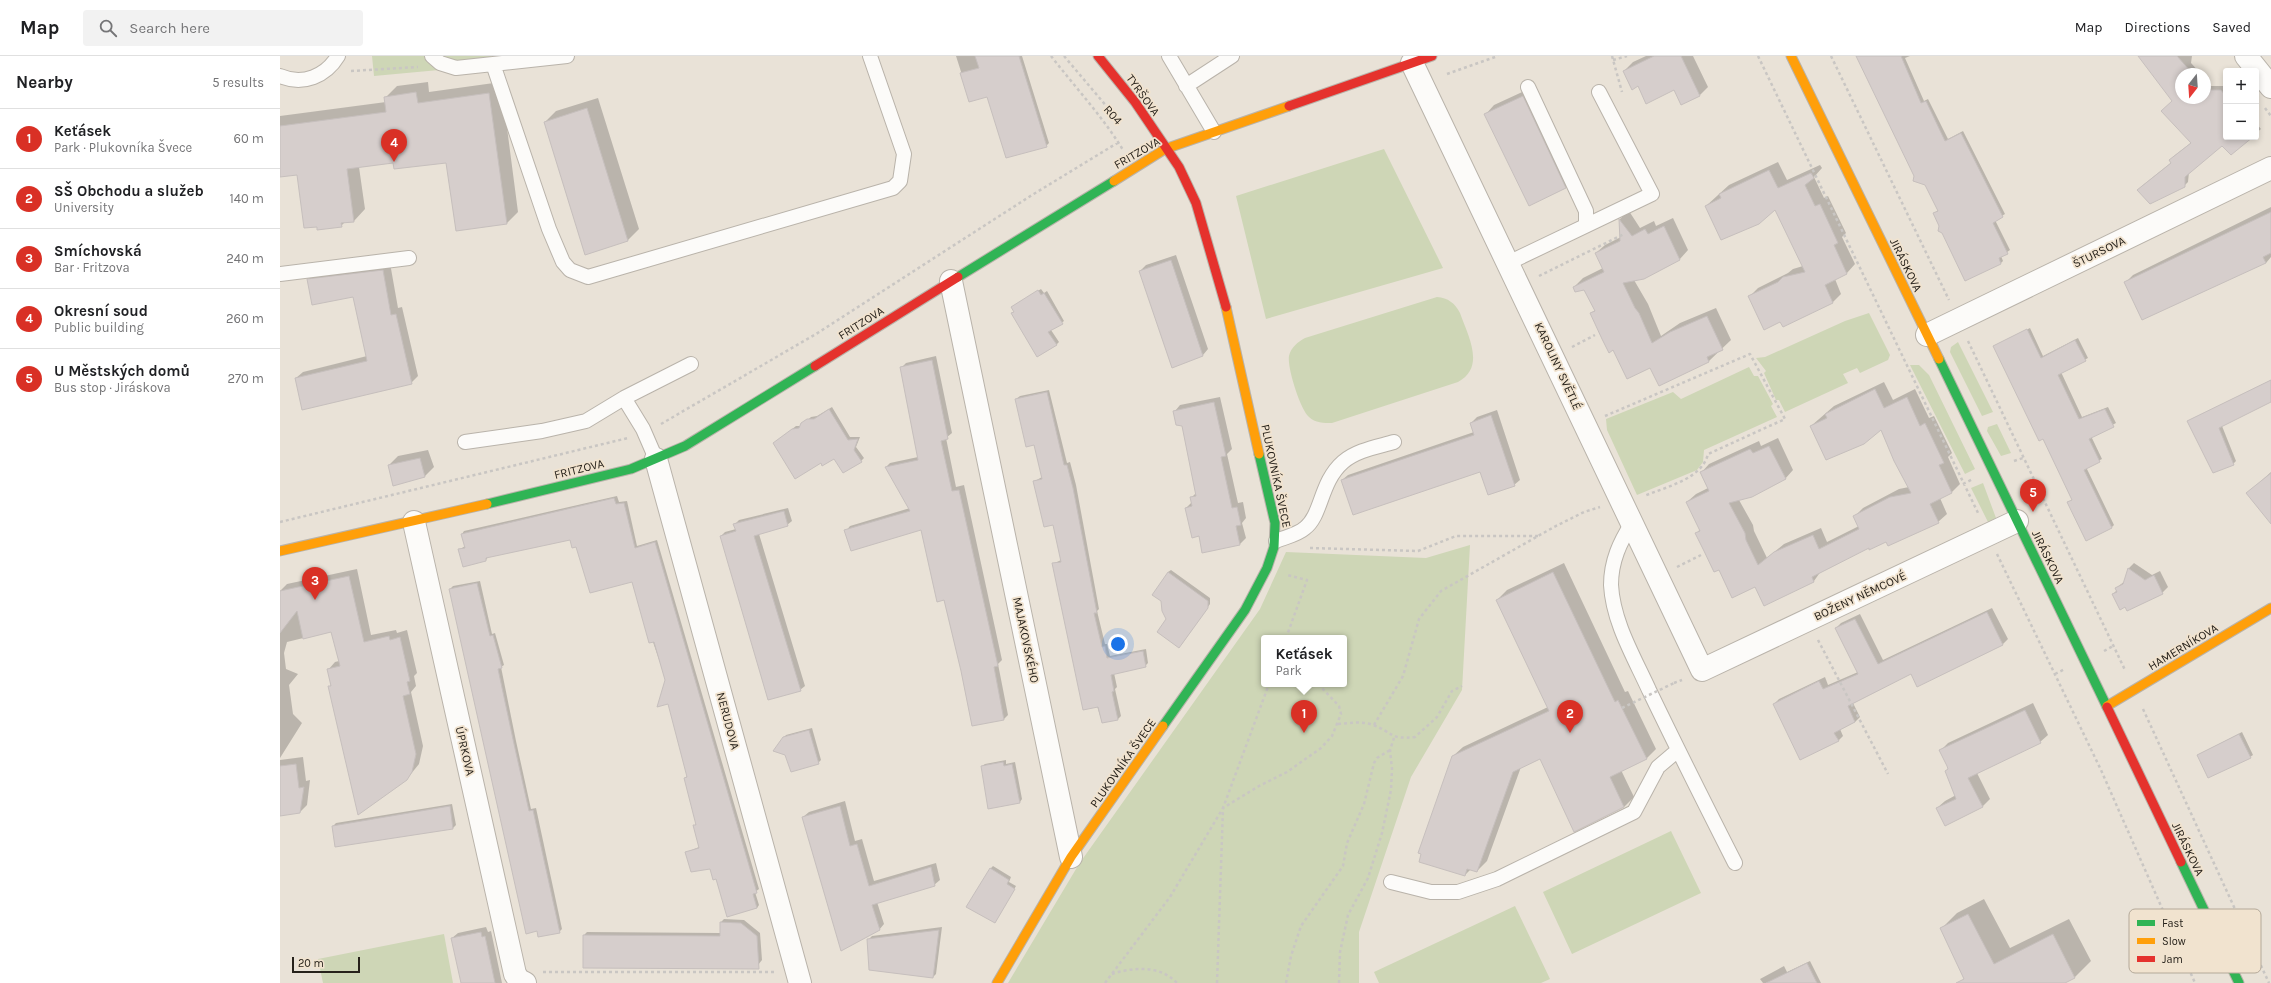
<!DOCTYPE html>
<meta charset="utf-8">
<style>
body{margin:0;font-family:Karla,sans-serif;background:#f2f2f2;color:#202124}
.controls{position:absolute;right:12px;top:12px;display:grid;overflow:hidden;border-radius:4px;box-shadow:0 2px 6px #0003}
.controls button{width:36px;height:36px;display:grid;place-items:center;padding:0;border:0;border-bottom:1px solid #e0e0e0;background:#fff;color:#202124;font:20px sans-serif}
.compass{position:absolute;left:1895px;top:12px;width:36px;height:36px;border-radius:50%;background:#fff;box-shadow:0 2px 6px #0003;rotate:197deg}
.scale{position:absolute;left:12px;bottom:10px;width:68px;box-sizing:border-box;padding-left:4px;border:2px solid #27221b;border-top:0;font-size:11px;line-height:14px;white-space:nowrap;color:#27221b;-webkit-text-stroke:3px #f1e3cf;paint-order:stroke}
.you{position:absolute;left:838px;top:588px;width:14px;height:14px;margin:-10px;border:3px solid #fff;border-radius:50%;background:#1a73e8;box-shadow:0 0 0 6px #1a73e833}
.badge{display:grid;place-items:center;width:26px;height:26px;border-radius:50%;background:#d93025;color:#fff;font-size:13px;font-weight:700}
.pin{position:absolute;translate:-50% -33px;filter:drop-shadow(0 1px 2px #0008)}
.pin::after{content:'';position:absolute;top:21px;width:14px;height:12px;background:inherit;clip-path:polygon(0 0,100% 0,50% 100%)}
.popup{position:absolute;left:981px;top:579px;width:86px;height:52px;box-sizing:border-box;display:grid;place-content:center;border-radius:4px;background:#fff;filter:drop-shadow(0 1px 3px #0005);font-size:13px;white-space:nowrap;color:#757577}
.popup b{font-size:15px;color:#202124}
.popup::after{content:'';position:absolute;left:50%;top:100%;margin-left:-8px;border:8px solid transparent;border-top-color:#fff}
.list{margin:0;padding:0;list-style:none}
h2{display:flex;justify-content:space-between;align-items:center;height:52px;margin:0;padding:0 16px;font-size:17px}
h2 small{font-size:13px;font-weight:400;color:#757577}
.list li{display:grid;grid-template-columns:26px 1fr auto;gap:12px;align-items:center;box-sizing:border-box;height:60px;padding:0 16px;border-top:1px solid #e0e0e0}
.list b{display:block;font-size:15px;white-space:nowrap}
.list p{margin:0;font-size:13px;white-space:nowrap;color:#757577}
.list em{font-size:13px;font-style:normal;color:#757577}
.icon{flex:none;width:22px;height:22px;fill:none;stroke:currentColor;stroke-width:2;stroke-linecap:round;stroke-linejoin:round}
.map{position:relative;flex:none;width:1991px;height:927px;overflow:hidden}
header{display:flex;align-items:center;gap:24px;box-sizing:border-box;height:56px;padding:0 20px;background:#fff;border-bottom:1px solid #e0e0e0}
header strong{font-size:19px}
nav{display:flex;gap:22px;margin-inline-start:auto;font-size:14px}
.search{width:280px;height:36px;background:#f2f2f2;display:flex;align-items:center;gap:10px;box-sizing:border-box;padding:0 14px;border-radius:4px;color:#757577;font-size:15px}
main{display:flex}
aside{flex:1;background:#fff}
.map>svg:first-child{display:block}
.green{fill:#ced6b6;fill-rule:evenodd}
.shadow{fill:#0003}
.building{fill:#d6cecc;stroke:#c6bfbd}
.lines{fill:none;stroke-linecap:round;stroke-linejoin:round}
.lane-casing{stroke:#b9b3aa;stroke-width:16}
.street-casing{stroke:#b9b3aa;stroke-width:24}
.fast-casing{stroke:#b9b3aa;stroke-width:11}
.slow-casing{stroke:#b9b3aa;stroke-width:11}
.jam-casing{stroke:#b9b3aa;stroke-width:11}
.path{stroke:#c9c6c3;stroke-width:2.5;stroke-dasharray:3 3;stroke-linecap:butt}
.lane{stroke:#fcfbf9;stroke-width:14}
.street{stroke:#fcfbf9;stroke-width:22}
.fast{stroke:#30b455;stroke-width:9}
.slow{stroke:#ff9f0a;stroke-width:9}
.jam{stroke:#e5322d;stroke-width:9}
.path-bridge{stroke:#c9c6c3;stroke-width:2.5;stroke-dasharray:3 3;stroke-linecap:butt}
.labels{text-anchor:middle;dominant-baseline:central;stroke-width:3.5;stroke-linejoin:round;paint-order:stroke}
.street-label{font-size:12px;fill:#27221b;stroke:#f1e3cf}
.key{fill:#f1e3cf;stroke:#b4a999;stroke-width:1}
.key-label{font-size:11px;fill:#27221b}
</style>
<header>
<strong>Map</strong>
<div class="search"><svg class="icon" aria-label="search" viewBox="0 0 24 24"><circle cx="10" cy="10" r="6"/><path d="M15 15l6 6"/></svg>Search here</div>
<nav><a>Map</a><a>Directions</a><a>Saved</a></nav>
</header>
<main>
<aside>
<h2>Nearby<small>5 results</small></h2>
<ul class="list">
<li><span class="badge">1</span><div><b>Keťásek</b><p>Park · Plukovníka Švece</p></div><em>60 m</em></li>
<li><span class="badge">2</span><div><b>SŠ Obchodu a služeb</b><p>University</p></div><em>140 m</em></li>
<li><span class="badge">3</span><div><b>Smíchovská</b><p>Bar · Fritzova</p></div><em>240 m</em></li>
<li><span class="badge">4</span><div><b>Okresní soud</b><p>Public building</p></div><em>260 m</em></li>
<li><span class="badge">5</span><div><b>U Městských domů</b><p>Bus stop · Jiráskova</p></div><em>270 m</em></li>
</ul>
</aside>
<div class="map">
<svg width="1991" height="927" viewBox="0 0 1991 927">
<rect width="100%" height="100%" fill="#e9e2d7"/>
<path class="green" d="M92,0H240L159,14L94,20Z
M1104,93L1163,212L986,263L956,140Z
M1157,241C1168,242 1175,247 1180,257C1188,280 1206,311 1178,326L1052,367C1044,367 1035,367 1029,361C1020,353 1007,311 1009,300C1011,291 1018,286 1025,282Z
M1589,257L1610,299L1608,304L1580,317L1577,312L1563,318L1568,327L1505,356L1499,344H1496L1484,317L1486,315L1476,302L1485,301L1565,265Z
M1678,286L1713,356L1702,360L1670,296L1671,291Z
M1630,309H1639L1649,319L1695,413L1685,418Z
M1469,311L1474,320H1478L1493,348L1491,350L1497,361L1424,394L1423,406L1417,414L1357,439L1327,374L1326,363L1393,336L1401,343Z
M1717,368L1731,397L1721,400L1707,375L1708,371Z
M1703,427L1716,462L1708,466L1691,432Z
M1190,489L1182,634L1131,721L1079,876V927H728L799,808L980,553L1006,496L1146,502ZM984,582H1064V628H984Z
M1391,775L1421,837L1292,898L1263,836Z
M1235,850L1270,923L1261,927H1099L1094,916Z
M164,878L173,927H43L38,903Z"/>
<path class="shadow" d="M676,0H742L769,87L766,90L708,39L690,44Z
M1366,0H1413L1428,31L1420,39L1394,33L1344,15L1353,6Z
M1577,0H1630L1625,2L1644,45L1648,43L1668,83L1683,75L1725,158L1715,164L1730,194L1721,200L1723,205L1721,207L1663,177L1654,158L1658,154L1646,129L1635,120Z
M1862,0H1912L1911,7L1921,18H1901V42H1925V23L1931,30H1946V81H1972L1943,88L1909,116L1908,126L1904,130H1862L1892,106L1894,100L1912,86L1893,44Z
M148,26L149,36L221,26L238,156L227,167L176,174L167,105L114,106L79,111L85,153L74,165L65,166L61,170L18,118L0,120V60L106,46L105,42L117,30Z
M1251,32L1294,123L1285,131L1206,58L1214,49Z
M318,42L359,173L348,184L306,197L265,66L276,55Z
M1976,67L1981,73L1976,77Z
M1498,106L1507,124L1540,109L1542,112L1534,121L1544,142L1548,140L1566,177L1562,181L1575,208L1567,217L1555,223L1561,238L1553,246L1503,269L1501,265L1469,241L1478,232L1508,217L1513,213L1523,210L1496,153L1426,150L1449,129Z
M1991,151V201L1986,207L1846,226L1853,219Z
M1349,155L1360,172L1374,165L1376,170L1393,162L1408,194L1400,203L1363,222L1354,224L1368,248L1381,280L1400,267L1436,252L1451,284L1429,305L1370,310L1334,293L1311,257L1315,254L1305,233L1294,231L1303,222L1323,212L1316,197L1325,189L1341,181L1340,163Z
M896,199L928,293L923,299L860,215L866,209Z
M110,207L118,252L122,251L138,320L131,327L16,322L23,316L87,300L74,239L28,224L35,217Z
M761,233L764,237L767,235L784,265L771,274L779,286L776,289L735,255V249Z
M1750,272L1763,300L1798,282L1808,302L1781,316L1802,361L1828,351L1836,367L1811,380L1822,403L1806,411L1834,469L1832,471L1789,446L1793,443L1764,382L1714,290Z
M656,300L672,377L666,382L676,431L684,429L722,604L718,608L728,659L724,663L682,615L664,543L642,473L566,475L570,470L630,452L606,411L610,407L638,401L621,312L626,307Z
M1991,324V345L1942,370L1956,405L1953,408L1908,365Z
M1604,326L1613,344L1635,333L1649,362L1654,360L1672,397L1668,401L1680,428L1672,436L1660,442L1667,458L1658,466L1589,490L1541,515L1534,525L1484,549L1475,530L1439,513L1417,477L1420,473L1407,446L1416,438L1428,432L1421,417L1429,408L1479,385L1481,390L1498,382L1513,414L1505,423L1459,444L1473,469L1474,475L1487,502L1504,488L1541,472L1547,486L1579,470L1575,460L1583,452L1619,433L1629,431L1601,372L1531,370L1554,350Z
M769,334L787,407L790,406L796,429L819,553L817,555L825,588H827L830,600L866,593L868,607L865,610L834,617L837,631L835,633L841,660L838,663L822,666L773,508L781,504L774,468L755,425L762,421L754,388L736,343L740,340Z
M940,341L952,393L947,398L958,447L963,446L966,462L962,467L966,482L960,488L923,496L920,479L906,452L912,446L911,442L917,436L903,370L895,355L900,349Z
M552,351L570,381H580L576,391L584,402L581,405L554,401L541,406L497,385L516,370H521L531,361L537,360Z
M1217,354L1240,424L1234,429L1201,415L1062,424L1068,419L1194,376L1191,367L1197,361Z
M148,394L154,411L145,420L114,428L109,409L118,400Z
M1991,416V467L1968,437Z
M337,440L339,446L347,445L357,490L377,484L479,833L475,836L479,849L477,852L448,860L436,822L430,812L407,796L419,791L414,770L417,767L405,722L408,719L386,624L352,525L297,490L291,483L208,501L206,504L179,494L185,490L182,478L184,475Z
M508,452L512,465L507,469L479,478L525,630L520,634L441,480L445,476L456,473L454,469L459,464Z
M1284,507L1345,636L1348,635L1376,693L1366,703L1341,714L1354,741L1344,751L1260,702L1241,711L1207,805L1197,815L1191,813L1185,819L1172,701L1183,691L1268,651L1217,544L1227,534Z
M1854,507L1872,519L1880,515L1888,531L1882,537L1845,550L1833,538L1837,534L1836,532L1845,525L1849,512Z
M77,513L91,579L116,574L117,577L127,574L137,617L134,620L136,630L131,636L143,690L139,708L126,724L49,631L51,629L48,614L55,606L59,605L52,575L7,586L4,597L6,613L18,618L9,629L13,658L22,667L0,702V535L7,528Z
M891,514L930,542V548L902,588L887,563L888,516Z
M200,525L212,578L215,577L224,609L221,611L236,685L251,753L256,752L282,873L279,876L170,533L173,530Z
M1712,552L1728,583L1723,588L1638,629L1631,617L1573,647L1580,661L1575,666L1560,673L1563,680L1558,685L1494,648L1499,643L1545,621L1548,629L1578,616L1556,572L1561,567L1580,558L1603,604Z
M1753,647L1768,679L1760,686L1697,717L1710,743L1702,751L1657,752L1665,745L1676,739L1666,715L1669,712L1661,694L1668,687Z
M532,672L541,704L538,707L504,682L506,679Z
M1962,676L1973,699L1970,701L1918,699Z
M23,701L26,725L30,724L27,749L20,756L0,759V704Z
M726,704V708L735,706L742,743L740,746L702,710L705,708Z
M565,745L575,785L582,783L594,825L656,807L660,824L654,829L597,846L604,868L599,874L523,761L529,756Z
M172,748L176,769L173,772L56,790L53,770L56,767Z
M713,810L731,821L729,826L736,830L715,866L710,813Z
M1704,843L1730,892L1789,863L1811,905L1795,921L1783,927H1687L1661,873L1677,857Z
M444,863L464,864L480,877L482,904L478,909L304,879L307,876L441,877V866Z
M206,871L208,876L211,875L222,927H182L172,882L178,877Z
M662,871L656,918L653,921L588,884L592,880Z
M1530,905L1541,927H1483L1480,923L1504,910L1507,916Z"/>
<path class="building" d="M695,0H739L767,91L726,102L707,41L689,46L680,17L699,12Z
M1374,0H1401L1420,40L1401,49L1394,34L1366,48L1358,30L1352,34L1343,15Z
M1576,0H1621L1641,47L1646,45L1665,85L1681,77L1723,161L1713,167L1728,198L1719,202L1721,208L1685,225L1662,177L1658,175L1659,170L1653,157L1658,155L1645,129L1633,125L1634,120Z
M1858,0H1897L1913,18H1901V42H1925V32L1927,34H1941L1946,40V81H1973L1951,99L1942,90L1905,121V131L1870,148L1857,134L1891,107L1889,104L1911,87L1881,55L1892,45Z
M136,36L138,47L209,37L227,168L176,175L166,107L114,113L113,107L67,113L74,166L61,167L62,171L37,174V171L24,172L17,119L0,121V70L106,56L104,41Z
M1243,40L1286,132L1249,150L1204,58Z
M307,52L348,185L305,199L264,66Z
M1489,114L1498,132L1531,117L1534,122L1525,129L1535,150L1540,148L1558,187L1554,189L1567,218L1545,229L1553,247L1503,271L1500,266L1484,274L1468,240L1498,226L1503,221L1525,216L1495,154L1479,168L1441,184L1425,150L1441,142L1439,138Z
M1991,156V197L1983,201L1986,207L1862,264L1844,226Z
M1339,163L1352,180L1365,173L1368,178L1384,170L1400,204L1364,223L1343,227L1355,252L1359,257L1372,287L1390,276L1427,260L1443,294L1427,301L1429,306L1379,330L1370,312L1347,323L1333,294L1329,297L1322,283L1310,257L1315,255L1304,234L1295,236L1293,231L1324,216L1315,197L1340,185Z
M891,204L923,300L892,312L859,215Z
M103,214L111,259L116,258L132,328L22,354L15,322L87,305L73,241L32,249L27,223Z
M758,234L761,239L764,237L783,268L768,276L777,289L757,301L731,257L734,256L731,251Z
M1747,273L1761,302L1795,284L1806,305L1778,319L1799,363L1825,353L1834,371L1809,383L1820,406L1804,414L1832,472L1806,485L1787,446L1792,444L1763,383L1759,385L1713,290Z
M652,304L668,383L661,385L672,435L679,434L718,610L714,611L724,664L692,670L681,615L664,544L657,546L641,474L571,495L564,474L630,455L605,411L638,404L620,311Z
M1991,324V346L1939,372L1954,409L1933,417L1907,365Z
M1595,333L1604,352L1627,341L1640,370L1645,367L1664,407L1659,409L1672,437L1650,448L1659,467L1608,490L1606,486L1589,494V492L1532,521L1534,526L1484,550L1475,531L1452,542L1439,514L1434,516L1424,495L1415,477L1420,475L1406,446L1429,435L1420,416L1470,393L1473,397L1489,390L1506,423L1472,441L1449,447L1465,477L1466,484L1478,509L1494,496L1533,479L1539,493L1579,473L1573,460L1610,441L1631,437L1614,405L1601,374L1584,388L1546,404L1530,370L1547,362L1545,358Z
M767,336L784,409H787L793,432L817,557H814L822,591L825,590L827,602L863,595L866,611L831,619L834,635L832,636L838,664L822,667L818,651L803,654L772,507L781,506L773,469L764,471L753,425L762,423L754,389L746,391L735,343Z
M934,346L946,400L941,401L952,452L957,451L961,469L956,470L960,489L922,497L919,480L912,482L905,452L912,450L910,441L916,440L902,370L896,369L893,355Z
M549,353L568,384L578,383L574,394L582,406L563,417L554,403L542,410L541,407L515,423L493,387L512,373L519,372L521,367L527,363H534Z
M1211,359L1235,430L1208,439L1200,416L1073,459L1061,424L1194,379L1190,367Z
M140,402L145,421L113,430L108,409Z
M1991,417V468L1966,437Z
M334,442L336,448L344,447L355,492L375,486L477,837L473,838L477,852L447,861L436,823L433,824L430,813L411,816L405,796L419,792L413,769H416L404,722L407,721L388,648L377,651L385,624L374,586L369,587L352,526L310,537L296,491L292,492L290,484L206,502V505L183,511L178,493L185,492L181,478Z
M504,455L508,470L474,480L521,635L488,644L440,480L456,475L453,468Z
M1848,512L1865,524L1874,519L1883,538L1847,555L1845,551L1840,554L1832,538L1837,536L1835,532L1843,528Z
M888,516L928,545V552L899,592L877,576L886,563L882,555L881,545L872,539Z
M1273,516L1335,646L1338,644L1367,703L1330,721L1344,751L1294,776L1260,703L1233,716L1197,816L1187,813L1185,820L1139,806L1141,798L1138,797L1172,700L1269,655L1216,544Z
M69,520L84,586L109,580L110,584L120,581L130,625L127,626L130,638L123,640L136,698L132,716L127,724L78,759L48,630H51L47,613L60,610L51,576L23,583L17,555L0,577V535Z
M197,527L210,580L213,579L222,612L218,613L234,688L249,755L253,754L280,877L258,881L257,875L246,878L169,533Z
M1707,556L1723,589L1637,631L1631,618L1568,650L1575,666L1554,677L1559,685L1520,704L1493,648L1539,625L1543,633L1578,618L1555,572L1575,563L1598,608Z
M1745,654L1761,687L1688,722L1703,751L1665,770L1656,752L1676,743L1665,715L1668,713L1667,710L1659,694Z
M529,674L539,708L511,716L505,699L493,695L503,681Z
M1959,678L1971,702L1928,722L1917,699Z
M723,706L724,710L732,708L740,747L708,753L701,710Z
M16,708L19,732L24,731L20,757L0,760V710Z
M170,750L173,773L55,791L52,770Z
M560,750L570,790L577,788L589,830L651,811L655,830L592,849L600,874L561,895L522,761Z
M710,812L729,824L727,828L735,833L715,867L686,851Z
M1688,858L1714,908L1773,878L1795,922L1785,927H1676L1684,923L1660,872Z
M440,866L461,867L477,880L479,913L303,912V879L440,880Z
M659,874L653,922L589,914L587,883Z
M201,876L202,881L205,880L215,927H181L171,882Z
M1527,907L1537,927H1486Z"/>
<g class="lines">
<g class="lane-casing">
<path id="lane" d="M152,0L160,7L176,12L287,0
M889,0L934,76
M213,8L269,173L283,206L290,214L308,221L613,132L620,125L624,98L590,0
M0,20C23,30 46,20 58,0
M906,30L952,0
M1248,31L1306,155V169
M1228,207L1372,138L1319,36
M0,218L129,202
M344,342L363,373L376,403
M185,386L262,375L306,365L344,342L411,308
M1352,467C1340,486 1331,505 1331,529C1333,566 1354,601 1369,634C1397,692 1426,750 1455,807
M996,485C1005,481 1017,479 1025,472C1042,459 1040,426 1063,406C1077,394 1097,391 1114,386
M1111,826L1151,836H1178L1217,823L1354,756L1378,711L1398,694"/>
</g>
<g class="street-casing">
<path id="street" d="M1966,0L1991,31
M1132,7L1422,614L1737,465
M671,225L791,801
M1647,279L1991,112
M376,403L520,927
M134,466L235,918L239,924L245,927"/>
</g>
<g class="fast-casing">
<path id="fast" d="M678,221L834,125
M1659,303L1827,651
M207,448L351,413L405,390L535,310
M883,670L965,554L987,512L994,491L995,467L979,398
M1901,806L1959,927"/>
</g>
<g class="slow-casing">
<path id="slow" d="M1511,0L1659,303
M834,125L885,93L1009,50
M946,251L979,398
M0,495L207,448
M1827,650L1991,552
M717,927L791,801L883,670"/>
</g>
<g class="jam-casing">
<path id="jam" d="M818,0L855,46L899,111L916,147L946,251
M1009,50L1152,0
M535,310L678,221
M1827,651L1901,806"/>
</g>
<path class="path" d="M771,0C795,31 823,61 843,94
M784,0L839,65
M1332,0L1342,36
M1478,0L1699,459
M1551,0L1669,244
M1333,4L1347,0
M71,15L138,11
M1167,18L1218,0
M1985,52L1991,60
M1259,220L1344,178
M1688,285L1845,614
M1292,291L1315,279
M1325,360L1470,298L1505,363L1428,398C1422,423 1386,431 1364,440
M381,368L536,278L752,139L839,86
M1734,405L1743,402
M1683,428L1693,423
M0,466L348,382
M1030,492L1138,495L1176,480H1258
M1717,498L1821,714L1915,927
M1397,511L1421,499
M1006,582L1027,524L1007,519
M1538,584L1608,718
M1824,595L1833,590
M1775,618L1785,613
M1394,627L1402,624
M1863,653L1989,927
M1058,668C1070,667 1082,665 1093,669C1113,676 1109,684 1135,681L1157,661L1172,635L1182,630
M1094,669L1123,620L1139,563L1161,535L1274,471L1304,456L1320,451
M263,916H494
M832,918C854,911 880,909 897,927
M825,927L890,841L943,752L979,730L1007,716L1041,692L1052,680L1061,658L1059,650L1038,628
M937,927L943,752L989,628
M1006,927L1011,900L1021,870L1063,810L1067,787L1084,748L1094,707L1097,702L1110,694
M1059,927L1060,896L1068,859L1088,822L1102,777L1111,734L1112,713L1110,694L1114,682"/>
<use href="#lane" class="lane"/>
<use href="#street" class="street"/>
<use href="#fast" class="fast"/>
<use href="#slow" class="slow"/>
<use href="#jam" class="jam"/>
<path class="path-bridge" d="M1342,652L1394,627"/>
</g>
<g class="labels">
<g class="street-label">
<text transform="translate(863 39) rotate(54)">TYRŠOVA</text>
<text transform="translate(833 59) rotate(48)">R04</text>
<text transform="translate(857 97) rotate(-30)">FRITZOVA</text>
<text transform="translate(1819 196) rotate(-26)">ŠTURSOVA</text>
<text transform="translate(1626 209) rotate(64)">JIRÁSKOVA</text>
<text transform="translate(581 267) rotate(-32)">FRITZOVA</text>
<text transform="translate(1278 310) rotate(65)">KAROLINY SVĚTLÉ</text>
<text transform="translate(299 413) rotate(-14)">FRITZOVA</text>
<text transform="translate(996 420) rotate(78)">PLUKOVNÍKA ŠVECE</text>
<text transform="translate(1768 501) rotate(64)">JIRÁSKOVA</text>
<text transform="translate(1580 540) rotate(-25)">BOŽENY NĚMCOVÉ</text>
<text transform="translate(746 584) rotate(78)">MAJAKOVSKÉHO</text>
<text transform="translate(1903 591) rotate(-31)">HAMERNÍKOVA</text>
<text transform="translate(448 665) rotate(75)">NERUDOVA</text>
<text transform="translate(185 695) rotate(77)">ÚPRKOVA</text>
<text transform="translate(843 707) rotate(-55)">PLUKOVNÍKA ŠVECE</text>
<text transform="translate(1908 793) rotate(64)">JIRÁSKOVA</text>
</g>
</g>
<rect x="1849" y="853" width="132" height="64" rx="6" class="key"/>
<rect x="1857" y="864" width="18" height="6" fill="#30b455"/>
<rect x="1857" y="882" width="18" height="6" fill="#ff9f0a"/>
<rect x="1857" y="900" width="18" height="6" fill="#e5322d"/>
<g class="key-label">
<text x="1882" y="871">Fast</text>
<text x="1882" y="889">Slow</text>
<text x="1882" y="907">Jam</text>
</g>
</svg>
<div class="controls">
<button>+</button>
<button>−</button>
</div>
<svg class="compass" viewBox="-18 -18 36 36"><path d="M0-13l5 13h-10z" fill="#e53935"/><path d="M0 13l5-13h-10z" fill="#757577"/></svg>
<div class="scale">20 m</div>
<div class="you"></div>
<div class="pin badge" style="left:1024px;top:677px">1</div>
<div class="popup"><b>Keťásek</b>Park</div>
<div class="pin badge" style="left:1290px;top:677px">2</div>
<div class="pin badge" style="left:35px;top:544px">3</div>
<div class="pin badge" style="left:114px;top:106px">4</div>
<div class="pin badge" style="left:1753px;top:456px">5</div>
</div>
</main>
